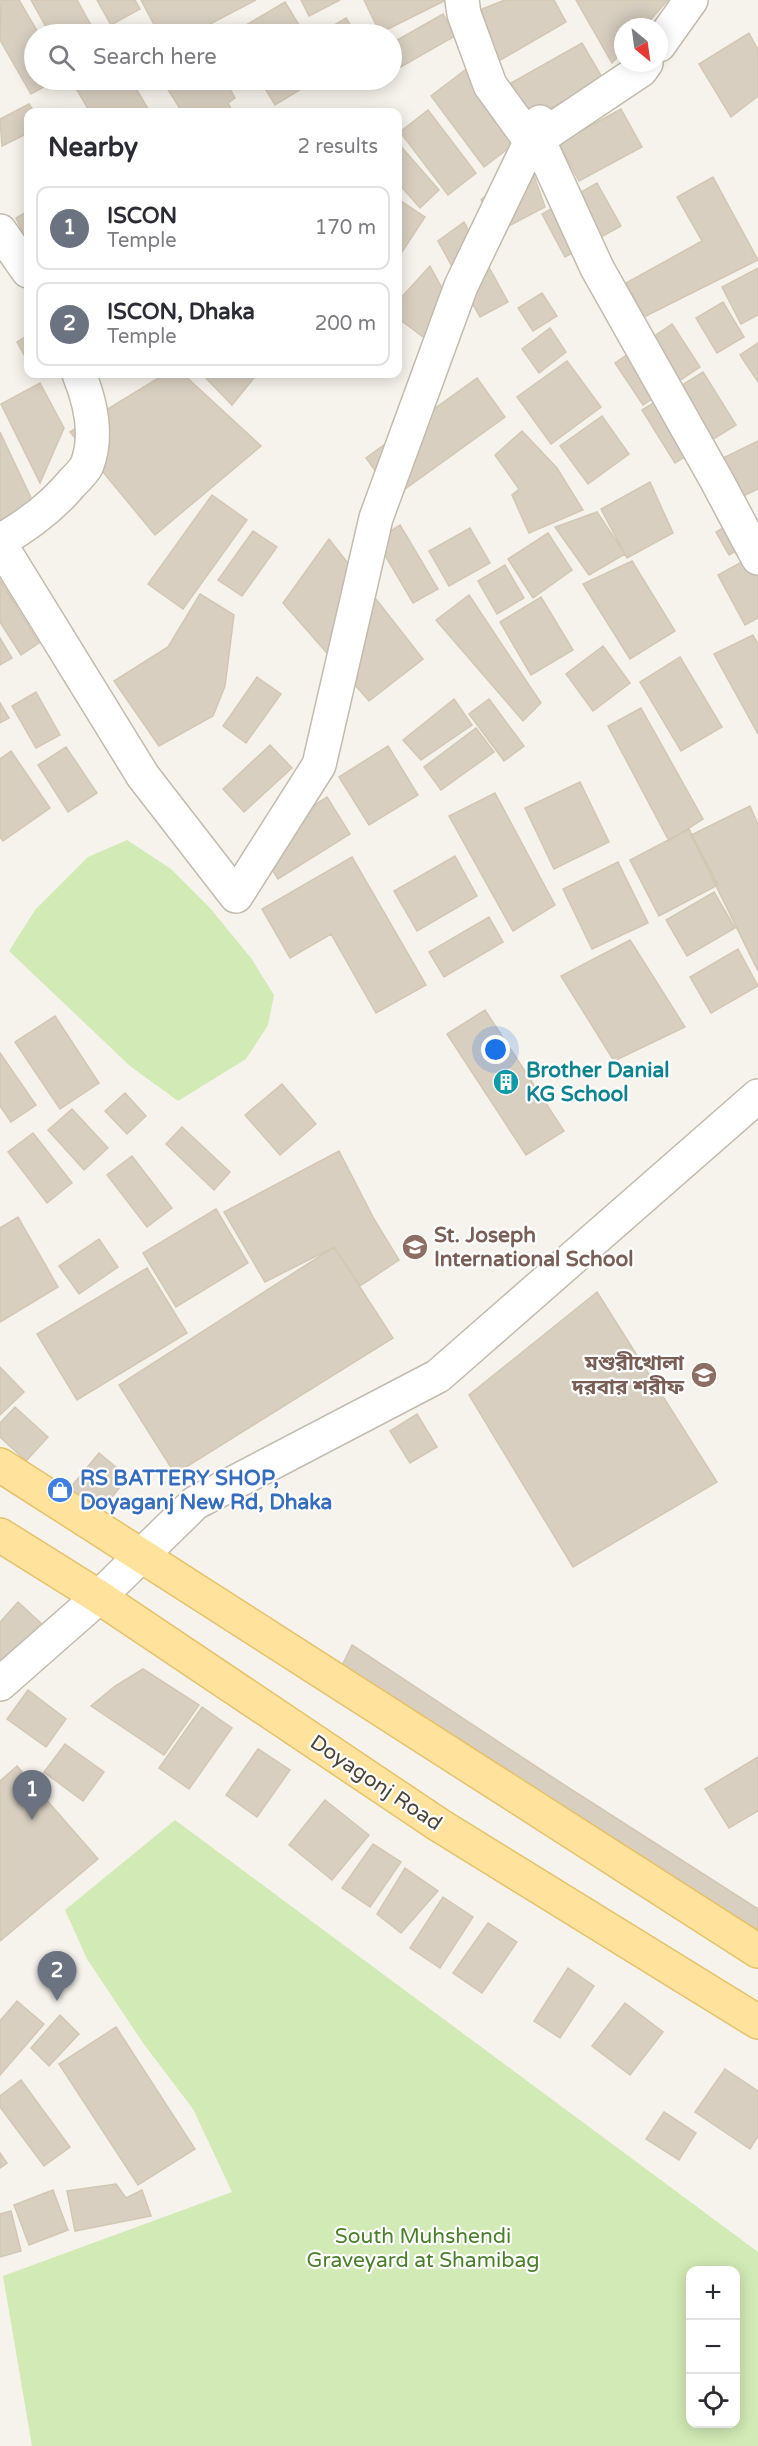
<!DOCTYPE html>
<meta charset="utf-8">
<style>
body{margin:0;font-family:"Varela Round","Noto Sans Bengali",sans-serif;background:#f2f2f3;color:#2b2b33}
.controls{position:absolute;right:18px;bottom:18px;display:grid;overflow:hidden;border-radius:12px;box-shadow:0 3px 15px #0003}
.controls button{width:54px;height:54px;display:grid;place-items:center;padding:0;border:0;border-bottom:2px solid #e1e1e2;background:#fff;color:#2b2b33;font:30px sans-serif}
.compass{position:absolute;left:614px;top:18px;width:54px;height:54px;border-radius:50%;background:#fff;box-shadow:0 3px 15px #0003;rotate:151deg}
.you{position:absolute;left:496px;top:1050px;width:21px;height:21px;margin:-15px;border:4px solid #fff;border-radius:50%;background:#1a73e8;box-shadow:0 0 0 9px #1a73e833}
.badge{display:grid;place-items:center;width:39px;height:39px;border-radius:50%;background:#fc3f1d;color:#fff;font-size:20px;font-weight:700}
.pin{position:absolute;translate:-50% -50px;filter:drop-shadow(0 2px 3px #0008)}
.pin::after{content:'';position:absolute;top:32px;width:21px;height:18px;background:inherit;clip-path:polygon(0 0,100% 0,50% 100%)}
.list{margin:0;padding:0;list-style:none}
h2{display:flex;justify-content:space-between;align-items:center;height:78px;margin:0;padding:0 24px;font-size:26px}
h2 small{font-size:20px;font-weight:400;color:#7c7c81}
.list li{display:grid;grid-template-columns:39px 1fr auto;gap:18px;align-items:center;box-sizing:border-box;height:84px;margin:0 12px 12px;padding:0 12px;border:2px solid #e1e1e2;border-radius:12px}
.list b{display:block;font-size:22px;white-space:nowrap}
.list p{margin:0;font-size:20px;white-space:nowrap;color:#7c7c81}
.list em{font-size:20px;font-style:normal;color:#7c7c81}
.icon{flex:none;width:33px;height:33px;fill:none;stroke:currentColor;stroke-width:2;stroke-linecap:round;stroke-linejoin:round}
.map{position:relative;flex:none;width:758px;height:2446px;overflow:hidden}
.search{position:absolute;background:#fff;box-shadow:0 3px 15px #0003;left:24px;top:24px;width:378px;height:66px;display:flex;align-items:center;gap:15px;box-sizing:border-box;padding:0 21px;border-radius:33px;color:#7c7c81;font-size:22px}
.panel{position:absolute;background:#fff;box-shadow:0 3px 15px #0003;left:24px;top:108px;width:378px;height:270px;border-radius:12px}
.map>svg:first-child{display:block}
.green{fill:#d2eab5;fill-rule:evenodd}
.building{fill:#d8cfc1;stroke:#d3c7b4;stroke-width:1.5}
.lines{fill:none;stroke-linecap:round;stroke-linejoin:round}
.minor-casing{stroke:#c2bbae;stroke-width:36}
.major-casing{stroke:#e6c16a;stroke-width:36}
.minor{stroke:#fff;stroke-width:33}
.major{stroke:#ffe39c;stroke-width:33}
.labels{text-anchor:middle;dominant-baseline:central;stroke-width:4.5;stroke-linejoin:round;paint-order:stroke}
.culture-label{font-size:21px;font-weight:bold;fill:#0d838f;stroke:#fff;text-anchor:start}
.education-label{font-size:21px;font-weight:bold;fill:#785e54;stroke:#fff;text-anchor:start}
.shop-label{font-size:21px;font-weight:bold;fill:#366cbe;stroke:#fff;text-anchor:start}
.street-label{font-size:21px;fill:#4b4439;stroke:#fff}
.park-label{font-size:21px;fill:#4a7f2a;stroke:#fff}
</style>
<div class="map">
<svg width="758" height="2446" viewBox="0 0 758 2446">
<rect width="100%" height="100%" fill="#f6f3ec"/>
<path class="green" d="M127,840L171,869L210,908L251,958L274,995L268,1025L246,1059L178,1101L130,1066L9,951L35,910L88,857Z
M175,1820L758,2252V2446H32L3,2276L232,2192L193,2109L143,2043L87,1959L65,1910ZM690,2270H736V2424H690Z"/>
<path class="building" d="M1,0H19L39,34H34V80H56L31,94L0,40Z
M31,0H77L96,34H50Z
M97,0H135L140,9L111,25Z
M141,0H256L191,34H159Z
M301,0H340L309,16Z
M364,0H446L380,33Z
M505,0H554L566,22L490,66L482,9Z
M576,0H668L644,27H623V51L612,63Z
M285,2L299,25L283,34H231Z
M443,14L455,36L392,72V43Z
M346,18L356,34H319Z
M749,33L758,50V96L731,117L699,64Z
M582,43L603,79L532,119L511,83Z
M465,70L518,141L484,167L431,96Z
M71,80H131L150,112H90Z
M162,80H225L235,98L228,103L233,112H182Z
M260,80H316L275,105Z
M29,104L34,112H28V133L2,146L0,119Z
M621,109L642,147L579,181L559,143Z
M428,110L476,173L448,195L400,132Z
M398,143L439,190L420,208L398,183Z
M528,159L545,207L499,231L481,200Z
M713,177L758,260L628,325L619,309L636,301L626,283L702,241L677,197Z
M597,183L621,226L565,257L542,214Z
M398,199L425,217L398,258Z
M28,211V240L27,241L16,218Z
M464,222L508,302L480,317L438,241Z
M430,266L462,325L430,342L398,318V301Z
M758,268V315L741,324L722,287Z
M542,293L557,316L533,331L518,308Z
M723,302L744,337L717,353L696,318Z
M672,324L700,367L643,405L615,363Z
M550,328L566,352L539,373L522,349Z
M28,335V362L17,342Z
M758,343V382L740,355Z
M567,361L601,407L551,444L517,397Z
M703,372L736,425L675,463L642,410Z
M165,374H183L261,446L155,535L70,432Z
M202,374H257L232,405Z
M477,378L505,417L394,497L366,458Z
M40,383L64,428L40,483L1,404Z
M602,416L629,454L588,484L560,446Z
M522,431L557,468L583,510L529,533L512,495L519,489L495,455Z
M0,432L33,502L0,524Z
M758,441V489L714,510L696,471Z
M650,482L673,533L627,558L601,509Z
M212,495L247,520L183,609L148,584Z
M597,512L625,554L589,575L555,527Z
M749,513L758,539L729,555L716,532Z
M400,525L438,589L413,603L376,540Z
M470,528L490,563L449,586L429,551Z
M253,531L277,547L242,596L218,580Z
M548,533L572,570L533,598L508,559Z
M329,539L423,659L369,701L283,603Z
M758,553V618L745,625L718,575Z
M632,561L675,631L630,659L583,584Z
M505,565L524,598L497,614L478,581Z
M0,580L39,643L21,655L0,622Z
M200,594L234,615L225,686L213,716L159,746L114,681L168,647Z
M469,595L541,703L523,721L436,620Z
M541,597L573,650L531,675L500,622Z
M753,635L758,644V734L714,654Z
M0,638L12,658L0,665Z
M603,646L630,683L593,711L566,674Z
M680,657L722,727L681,751L640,682Z
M257,677L281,694L246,743L223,726Z
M36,692L60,735L36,748L12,706Z
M454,699L472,725L421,760L403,740Z
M489,699L524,746L504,761L469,714Z
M0,703L9,718L0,723Z
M641,708L703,819L669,841L608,726Z
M476,728L494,752L441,790L424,767Z
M270,745L292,768L244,812L223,789Z
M388,746L418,795L369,825L339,777Z
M66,747L97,793L68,812L38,765Z
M11,751L50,808L3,841L0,837V759Z
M580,782L609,842L554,869L525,808Z
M495,793L555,905L513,931L449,816Z
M327,797L350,834L278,879L255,843Z
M750,806L758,825V971L691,835Z
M689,829L718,885L659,916L630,860Z
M455,856L477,896L417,931L394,891Z
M352,857L426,985L376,1013L331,934L290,958L262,909Z
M618,862L648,923L592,949L563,889Z
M714,892L735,928L687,956L666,920Z
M489,917L503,942L444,977L429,952Z
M630,940L685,1027L614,1061L561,976Z
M738,949L758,986L711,1013L690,977Z
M485,1010L564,1131L526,1155L447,1034Z
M55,1016L99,1083L60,1109L15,1042Z
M0,1053L36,1105L11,1122L0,1106Z
M282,1084L316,1124L280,1155L245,1115Z
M125,1093L146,1116L127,1134L105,1111Z
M72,1109L108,1148L84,1170L48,1130Z
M182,1127L230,1172L214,1190L166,1144Z
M33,1133L72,1183L47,1203L8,1152Z
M339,1151L374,1219L399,1260L360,1286L334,1247L265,1282L224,1212Z
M132,1156L172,1208L147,1227L107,1175Z
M216,1209L248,1263L176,1307L143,1253Z
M18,1217L58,1287L0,1322V1228Z
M99,1239L118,1267L79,1294L59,1266Z
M334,1247L393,1338L175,1474L119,1385Z
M147,1268L187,1333L77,1400L37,1334Z
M597,1292L717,1482L573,1567L469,1395Z
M0,1367L24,1392L0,1415Z
M15,1407L48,1437L26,1461L0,1437V1423Z
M417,1414L437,1447L410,1463L390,1431Z
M99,1453L128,1477L97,1516L67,1492Z
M18,1602L44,1626L0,1665V1622Z
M352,1645L555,1779L758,1909V1951L335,1680Z
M143,1669L199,1705L164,1755L91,1706L115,1686Z
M28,1690L66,1719L46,1747L7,1719Z
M202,1707L232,1728L189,1789L159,1768Z
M65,1744L104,1772L83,1801L44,1772Z
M258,1749L290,1770L257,1817L226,1795Z
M758,1757V1811L729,1828L705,1789Z
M17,1766L98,1859L0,1941V1781Z
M325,1800L369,1835L332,1880L289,1845Z
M373,1844L401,1862L370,1907L342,1888Z
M405,1868L438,1891L401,1933L377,1914Z
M443,1897L473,1917L440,1968L410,1948Z
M488,1923L517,1942L482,1993L453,1973Z
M568,1968L594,1986L560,2038L534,2021Z
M17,2001L44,2024L0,2075V2021Z
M625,2003L663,2032L630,2075L592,2046Z
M60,2015L79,2034L49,2066L31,2048Z
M116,2027L195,2149L138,2185L59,2064Z
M725,2069L758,2091V2136L750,2149L695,2112Z
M21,2080L70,2147L44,2166L0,2107V2096Z
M664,2112L696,2133L679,2160L646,2139Z
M0,2153L7,2163L0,2168Z
M116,2184L126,2198L142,2190L151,2216L75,2231L67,2191Z
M53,2190L68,2230L29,2245L14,2205Z
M11,2211L21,2251L0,2257V2214Z"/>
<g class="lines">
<g class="minor-casing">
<path id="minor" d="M462,0L464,14L490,85L527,136L538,139L641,70L646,63
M659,45L691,0
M538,139L597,268L717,481L758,558
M0,231L28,271
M0,541C28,525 51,508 72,483C77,478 84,471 87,465C98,436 90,401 79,374
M0,544L143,776L236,896L319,765L376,518L461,286L540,122
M0,1684L99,1597L195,1503L438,1376L758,1096"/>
</g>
<g class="major-casing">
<path id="major" d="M0,1465L758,1951
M0,1535L99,1597L439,1825L758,2022"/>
</g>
<use href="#minor" class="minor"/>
<use href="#major" class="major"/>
</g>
<defs>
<g id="building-disc" transform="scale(1.35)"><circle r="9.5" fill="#0f9aa8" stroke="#fff"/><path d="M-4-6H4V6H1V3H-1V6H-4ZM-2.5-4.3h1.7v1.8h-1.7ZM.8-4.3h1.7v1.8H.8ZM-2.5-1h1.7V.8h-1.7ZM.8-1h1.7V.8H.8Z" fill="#fff"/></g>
<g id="school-disc" transform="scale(1.35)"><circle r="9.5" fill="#8d6e63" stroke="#fff"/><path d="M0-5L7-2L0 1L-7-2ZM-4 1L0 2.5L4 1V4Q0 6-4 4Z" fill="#fff"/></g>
<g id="shop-disc" transform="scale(1.35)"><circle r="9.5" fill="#3f7fe0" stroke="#fff"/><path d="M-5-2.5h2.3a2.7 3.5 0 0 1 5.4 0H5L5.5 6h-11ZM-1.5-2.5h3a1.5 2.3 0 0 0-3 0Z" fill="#fff"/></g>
</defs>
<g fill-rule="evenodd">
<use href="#building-disc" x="506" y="1082"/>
<use href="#school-disc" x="415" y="1247"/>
<use href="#school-disc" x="704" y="1375"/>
<use href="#shop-disc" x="60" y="1490"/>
</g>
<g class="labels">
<g class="culture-label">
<text x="526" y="1070">Brother Danial<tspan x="526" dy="24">KG School</tspan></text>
</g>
<g class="education-label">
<text x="434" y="1235">St. Joseph<tspan x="434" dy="24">International School</tspan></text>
<text x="684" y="1363" text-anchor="end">মশুরীখোলা<tspan x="684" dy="24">দরবার শরীফ</tspan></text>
</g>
<g class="shop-label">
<text x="80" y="1478">RS BATTERY SHOP,<tspan x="80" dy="24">Doyaganj New Rd, Dhaka</tspan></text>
</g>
<g class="street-label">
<text transform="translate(376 1783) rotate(34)">Doyagonj Road</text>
</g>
<g class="park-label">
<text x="423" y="2236">South Muhshendi<tspan x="423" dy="24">Graveyard at Shamibag</tspan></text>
</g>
</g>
</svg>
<div class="controls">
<button>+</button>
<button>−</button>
<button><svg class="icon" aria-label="locate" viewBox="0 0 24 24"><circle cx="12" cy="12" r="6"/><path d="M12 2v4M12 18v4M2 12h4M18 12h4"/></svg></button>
</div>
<svg class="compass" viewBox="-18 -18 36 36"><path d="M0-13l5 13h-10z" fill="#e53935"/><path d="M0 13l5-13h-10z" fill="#7c7c81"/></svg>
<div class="you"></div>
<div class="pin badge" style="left:32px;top:1820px;background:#6b7280">1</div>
<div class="pin badge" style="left:57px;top:2001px;background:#6b7280">2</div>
<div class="search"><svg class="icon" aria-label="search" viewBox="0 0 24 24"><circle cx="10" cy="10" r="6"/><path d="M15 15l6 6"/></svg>Search here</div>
<section class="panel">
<h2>Nearby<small>2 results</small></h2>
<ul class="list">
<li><span class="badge" style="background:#6b7280">1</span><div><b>ISCON</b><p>Temple</p></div><em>170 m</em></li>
<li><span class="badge" style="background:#6b7280">2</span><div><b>ISCON, Dhaka</b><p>Temple</p></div><em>200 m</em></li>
</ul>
</section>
</div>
